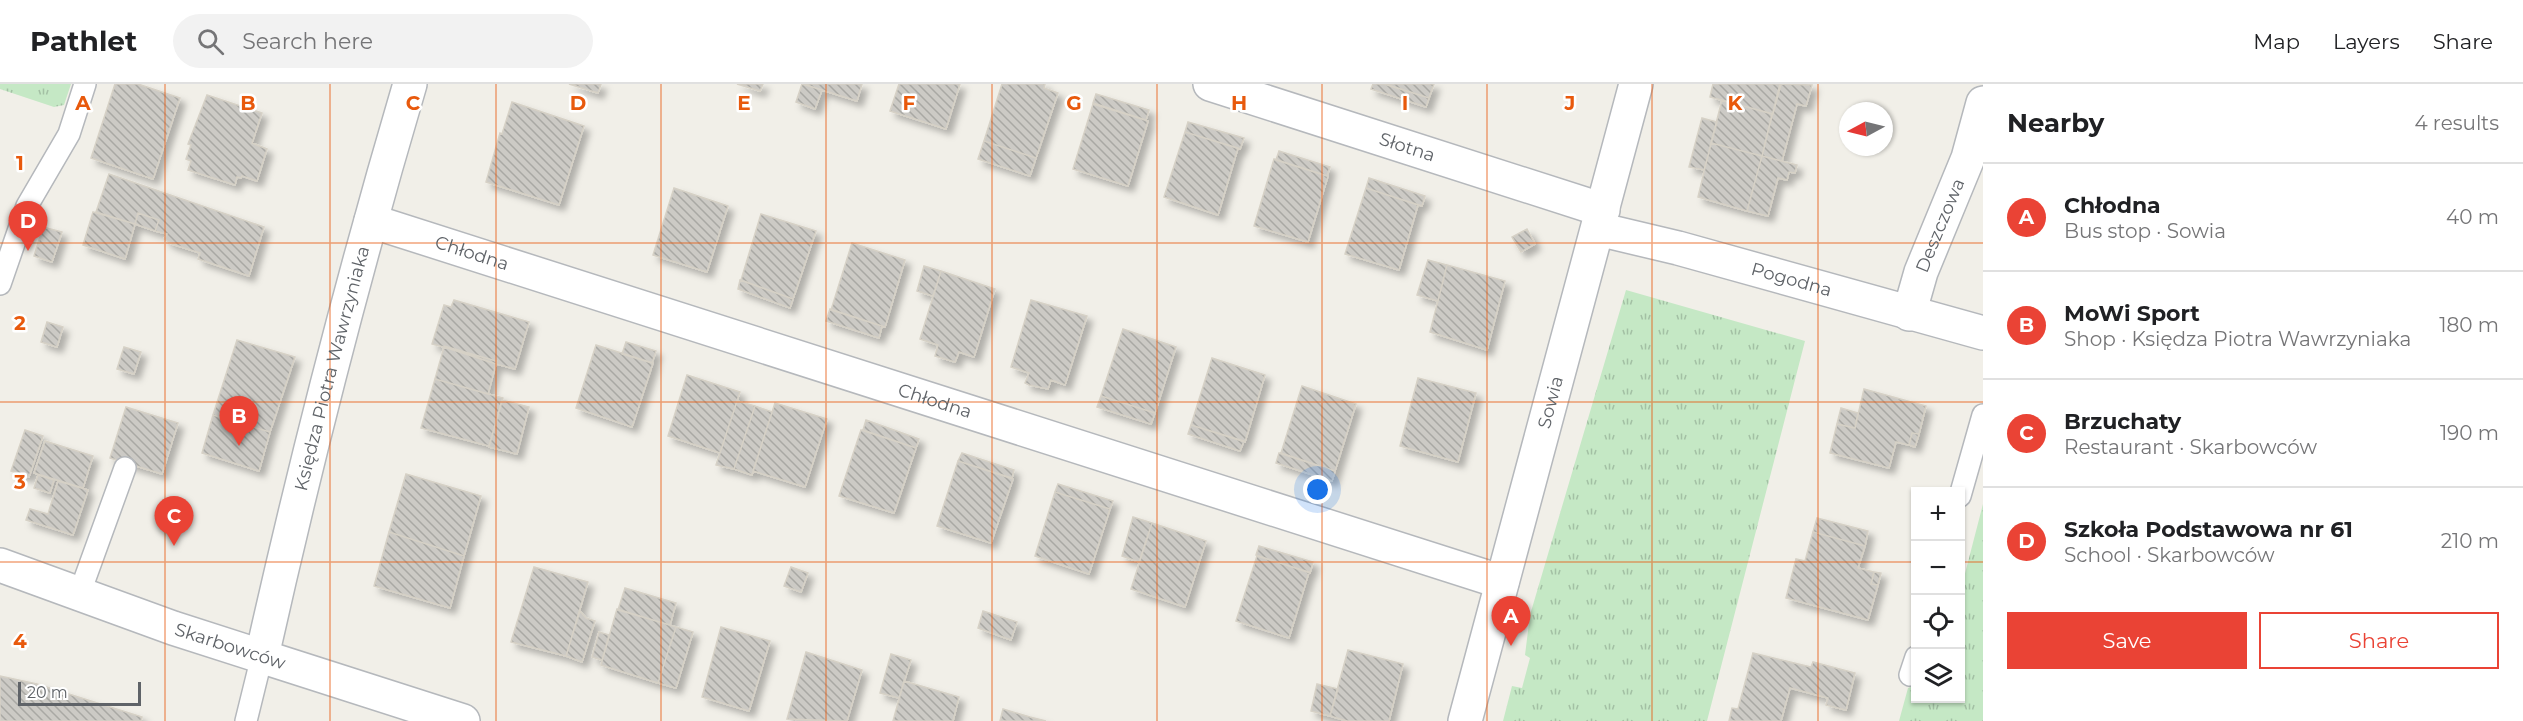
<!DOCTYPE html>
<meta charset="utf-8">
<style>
body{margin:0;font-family:Montserrat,sans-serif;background:#f2f2f2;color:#202124}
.controls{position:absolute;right:18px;bottom:18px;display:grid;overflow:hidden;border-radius:0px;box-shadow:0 2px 4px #0004}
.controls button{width:54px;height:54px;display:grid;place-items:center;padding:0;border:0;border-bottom:2px solid #e0e0e0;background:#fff;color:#202124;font:30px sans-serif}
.compass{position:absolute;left:1839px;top:18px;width:54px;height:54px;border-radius:50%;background:#fff;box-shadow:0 2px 4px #0004;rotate:263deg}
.scale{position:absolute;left:18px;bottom:15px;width:123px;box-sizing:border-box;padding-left:6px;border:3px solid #5f6368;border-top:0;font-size:16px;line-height:21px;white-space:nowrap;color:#5f6368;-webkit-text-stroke:4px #fff;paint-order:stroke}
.you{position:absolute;left:1318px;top:406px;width:21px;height:21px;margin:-15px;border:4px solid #fff;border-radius:50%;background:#1a73e8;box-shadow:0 0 0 9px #1a73e833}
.badge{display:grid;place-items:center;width:39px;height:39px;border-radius:50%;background:#ea4335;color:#fff;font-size:20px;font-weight:700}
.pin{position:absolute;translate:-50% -50px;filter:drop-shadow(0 2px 3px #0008)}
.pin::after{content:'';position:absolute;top:32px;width:21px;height:18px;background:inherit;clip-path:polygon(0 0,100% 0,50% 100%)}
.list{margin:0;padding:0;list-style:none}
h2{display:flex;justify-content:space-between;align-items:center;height:78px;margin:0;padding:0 24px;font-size:26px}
h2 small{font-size:20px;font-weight:400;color:#757577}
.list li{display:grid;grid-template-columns:39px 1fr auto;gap:18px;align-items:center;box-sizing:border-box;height:108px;padding:0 24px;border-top:2px solid #e0e0e0}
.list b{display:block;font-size:22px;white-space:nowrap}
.list p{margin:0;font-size:20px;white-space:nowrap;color:#757577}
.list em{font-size:20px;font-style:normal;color:#757577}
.actions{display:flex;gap:12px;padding:18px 24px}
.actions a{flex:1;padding:14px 0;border:2px solid #ea4335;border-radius:0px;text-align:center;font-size:21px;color:#ea4335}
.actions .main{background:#ea4335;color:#fff}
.icon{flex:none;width:33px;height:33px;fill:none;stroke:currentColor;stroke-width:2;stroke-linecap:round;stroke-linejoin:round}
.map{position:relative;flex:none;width:1983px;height:637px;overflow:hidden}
header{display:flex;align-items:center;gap:36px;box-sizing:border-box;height:84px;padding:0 30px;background:#fff;border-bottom:2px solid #e0e0e0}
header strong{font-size:28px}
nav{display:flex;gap:33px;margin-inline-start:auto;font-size:21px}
.search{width:420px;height:54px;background:#f2f2f2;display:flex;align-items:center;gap:15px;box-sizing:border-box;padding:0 21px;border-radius:33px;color:#757577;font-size:22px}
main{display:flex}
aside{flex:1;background:#fff}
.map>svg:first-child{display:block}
.grass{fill:url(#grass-tufts)}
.building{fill:url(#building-back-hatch);stroke:#d6d1c6;stroke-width:1.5;filter:url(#shadow)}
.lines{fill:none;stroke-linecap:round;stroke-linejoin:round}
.service-casing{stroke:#b5b8bc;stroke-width:24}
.minor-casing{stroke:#b5b8bc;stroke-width:36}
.tertiary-casing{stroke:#b5b8bc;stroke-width:36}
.service{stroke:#fff;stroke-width:21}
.minor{stroke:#fff;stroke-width:33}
.tertiary{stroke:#fff;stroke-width:33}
.grid{fill:none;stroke:#e8590c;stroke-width:1.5;stroke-opacity:0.55}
.labels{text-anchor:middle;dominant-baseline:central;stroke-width:5;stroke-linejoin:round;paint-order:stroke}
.street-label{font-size:18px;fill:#5f6368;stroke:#fff}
.grid-label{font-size:20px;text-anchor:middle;font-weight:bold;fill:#e8590c;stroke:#fff;stroke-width:5;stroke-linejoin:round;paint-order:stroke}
</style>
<header>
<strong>Pathlet</strong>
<div class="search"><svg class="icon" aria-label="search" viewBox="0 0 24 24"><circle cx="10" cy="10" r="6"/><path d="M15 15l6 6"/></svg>Search here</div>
<nav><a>Map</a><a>Layers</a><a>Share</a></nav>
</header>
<main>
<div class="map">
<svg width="1983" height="637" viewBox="0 0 1983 637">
<defs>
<pattern id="grass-tufts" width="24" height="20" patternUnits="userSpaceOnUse" patternTransform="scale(1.5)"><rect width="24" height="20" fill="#c5e8c5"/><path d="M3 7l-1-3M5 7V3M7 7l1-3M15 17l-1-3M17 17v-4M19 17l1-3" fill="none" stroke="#a3c0a4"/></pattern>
<pattern id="building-back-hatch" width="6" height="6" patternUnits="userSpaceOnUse" patternTransform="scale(1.5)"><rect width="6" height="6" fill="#cccac5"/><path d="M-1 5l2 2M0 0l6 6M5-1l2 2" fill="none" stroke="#a9a8a4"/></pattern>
<filter id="shadow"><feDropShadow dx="5.5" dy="5.5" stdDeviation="3" flood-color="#0004"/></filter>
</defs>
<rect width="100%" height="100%" fill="#f1efe8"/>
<path class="grass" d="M0,0H71L64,21L54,23L0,5Z
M1626,206L1805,257L1707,637H1503L1512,602L1522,604L1530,574L1525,571L1530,531Z
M1983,420V637H1899L1908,604L1915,601L1916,614H1960L1961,505Z"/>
<path class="building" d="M115,0H138L180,14L153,95L91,74Z
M569,0H601L598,9Z
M737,0H763L760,7Z
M802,0L822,6L815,25L796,18Z
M803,0H862L857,17Z
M899,0H960L946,45L890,27Z
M1002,0H1045L1044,4L1058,9L1036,74L984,57Z
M1373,0H1384L1429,14L1426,23L1371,5Z
M1385,0H1434L1429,14Z
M1713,0H1781L1773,30L1710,13Z
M1780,0L1812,1L1806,22L1797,20L1782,77L1762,72Z
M1096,10L1149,26L1146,36L1093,19Z
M207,11L262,29L252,59L267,65L257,97L242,92L241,94L237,93L235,101L188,86L191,77L186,75L191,61L188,60Z
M1722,16L1772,30L1762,72L1711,59Z
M512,18L584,42L559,121L486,98L500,49L502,50Z
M1093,20L1148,37L1128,102L1073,85Z
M1702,34L1717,38L1704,86L1689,83Z
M1188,38L1244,54L1240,65L1185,48Z
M1185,48L1238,64L1218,131L1164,113Z
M984,57L1036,74L1030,92L978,75Z
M1711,59L1762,72L1747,127L1698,113Z
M1279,67L1330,83L1327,92L1276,76Z
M1762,72L1797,81L1795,89L1789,88L1787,96L1778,94L1768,132L1747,127Z
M1274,75L1328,92L1308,158L1254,142Z
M109,90L264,143L249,192L198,175L200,169L172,160L164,155L167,150L155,147L159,136L138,129L135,140L96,128Z
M1369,94L1425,112L1422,122L1366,104Z
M674,104L728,122L707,188L653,171Z
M1366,104L1418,121L1399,186L1345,170Z
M93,128L135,140L125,175L83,161Z
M138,129L159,136L155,147L135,140Z
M761,130L816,147L793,215L741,196Z
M43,143L62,148L52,178L34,172Z
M1527,145L1535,160L1521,168L1512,153Z
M852,159L905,176L885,243L831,226Z
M1428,176L1447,181L1438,217L1417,211Z
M1447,181L1505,197L1487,266L1430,248Z
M924,182L941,187L933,212L917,207Z
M941,187L995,205L974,273L959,268L955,278L935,272L938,261L920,255Z
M740,196L793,215L790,224L738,205Z
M454,216L529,238L515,285L496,280L497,277L432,260L444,221L451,223Z
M1031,216L1087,232L1065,301L1051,296L1048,305L1029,301L1025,299L1029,289L1011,283Z
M830,225L882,242L879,254L826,237Z
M47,238L63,243L57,263L41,258Z
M1123,245L1176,263L1155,329L1101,312Z
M237,256L295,273L270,348L213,331Z
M626,258L656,267L652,279L622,270Z
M596,261L653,279L632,343L576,324Z
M444,262L496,277H497L496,280Z
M124,263L141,268L134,290L117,285Z
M444,263L496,280L488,310L435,295Z
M1212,274L1265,291L1245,358L1191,341Z
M687,291L740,308L720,369L668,352Z
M1418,294L1476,309L1458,378L1400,362Z
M435,295L503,314L489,362L421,344Z
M1302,302L1356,320L1335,387L1281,369Z
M1864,305L1926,322L1919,350L1912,349L1909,361L1896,358L1889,384L1830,369L1837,340L1855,344Z
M1101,312L1155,329L1151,340L1097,323Z
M502,316L529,323L517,370L489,363Z
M737,317L755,322L734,385L716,381Z
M775,319L827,335L805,403L753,387Z
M755,322L772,328L752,391L734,385Z
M126,323L178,339L162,390L110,374Z
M1841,324L1858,329L1855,344L1837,340Z
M213,331L270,348L259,387L202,369Z
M866,336L919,355L916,364L863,346Z
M1191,341L1244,357L1240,367L1188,350Z
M25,346L43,352L29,393L11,387Z
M861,346L916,364L894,429L839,412Z
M1912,349L1919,350L1915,363L1909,361Z
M45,357L93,372L83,404L34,389Z
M962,369L1014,386L1012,394L958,377Z
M1279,369L1335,387L1332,397L1276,379Z
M958,377L1013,395L991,459L937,442Z
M406,390L481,412L464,472L389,448Z
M38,391L54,396L50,409L34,404Z
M58,397L88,406L73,451L26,436L30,425L48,430Z
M1058,400L1113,417L1110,425L1055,408Z
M1055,408L1110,425L1089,490L1035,472Z
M1133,433L1152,439L1139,478L1122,472Z
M1817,434L1868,447L1865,462L1813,448Z
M1152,439L1206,457L1185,523L1131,505Z
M389,448L464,472L450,524L374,502Z
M1813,448L1865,462L1858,484L1874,488L1871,500L1878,501L1868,536L1786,514L1796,475L1805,477Z
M1259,462L1313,478L1310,489L1256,471Z
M1257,472L1309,488L1289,554L1236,537Z
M534,483L588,498L566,572L511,558Z
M791,483L808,489L801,508L784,502Z
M1874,488L1881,489L1878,501L1871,500Z
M625,504L676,519L670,541L618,526Z
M617,525L676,543L658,599L601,581Z
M580,527L586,534L595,537L582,578L566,572Z
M983,527L1017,538L1011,556L978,544Z
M676,543L693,548L676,604L658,599Z
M721,543L770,557L749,627L702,613Z
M599,548L609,551L602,576L592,573Z
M1348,566L1403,580L1389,637H1347L1330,632Z
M806,568L862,586L847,637L787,635Z
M1753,569L1811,583L1813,578L1855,589L1846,626L1826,621L1828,614L1790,604L1781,637H1729L1732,624L1738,625Z
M891,570L911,576L899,614L880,609Z
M0,592L37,600L142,633L141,637H0Z
M904,597L959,613L953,637H893Z
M1317,600L1338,605L1330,632L1311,627Z
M1003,625L1030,633L1046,637H1000Z"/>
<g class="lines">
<g class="service-casing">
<path id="service" d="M0,200L27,122L69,50L85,0
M1960,412L1983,331
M79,511L125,384
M1910,591L1916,573
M246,637L262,572"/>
</g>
<g class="minor-casing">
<g id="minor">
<path id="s1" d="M1210,0L1603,126"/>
<path id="s2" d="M371,137L1502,498"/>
<path id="s3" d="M1598,145L1678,164L1983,249"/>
<path id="s4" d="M1909,230L1921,188L1968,74L1983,19"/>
<path id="s5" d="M262,572C305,380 354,189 410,0"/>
</g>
</g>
<g class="tertiary-casing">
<g id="tertiary">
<path id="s6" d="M0,481L173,544L463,637"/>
<path id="s7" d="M1465,637L1636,0"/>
</g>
</g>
<use href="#service" class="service"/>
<use href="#minor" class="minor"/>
<use href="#tertiary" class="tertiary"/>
</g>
<path class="grid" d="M165,0V637M330,0V637M496,0V637M661,0V637M826,0V637M992,0V637M1157,0V637M1322,0V637M1487,0V637M1652,0V637M1818,0V637M0,159H1983M0,318H1983M0,478H1916M1960,478H1983"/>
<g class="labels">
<g class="street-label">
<text stroke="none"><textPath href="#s1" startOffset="207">Słotna</textPath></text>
<text stroke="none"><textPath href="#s4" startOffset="94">Deszczowa</textPath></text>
<text stroke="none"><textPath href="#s2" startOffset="106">Chłodna</textPath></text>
<text stroke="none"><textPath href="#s3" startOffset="200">Pogodna</textPath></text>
<text stroke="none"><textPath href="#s5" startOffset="296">Księdza Piotra Wawrzyniaka</textPath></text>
<text stroke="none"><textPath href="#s2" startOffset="592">Chłodna</textPath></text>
<text stroke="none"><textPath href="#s7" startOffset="330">Sowia</textPath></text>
<text stroke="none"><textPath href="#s6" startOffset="244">Skarbowców</textPath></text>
</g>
</g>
<g class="grid-label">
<text x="83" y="26">A</text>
<text x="248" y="26">B</text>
<text x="413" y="26">C</text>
<text x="578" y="26">D</text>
<text x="744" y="26">E</text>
<text x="909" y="26">F</text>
<text x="1074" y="26">G</text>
<text x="1239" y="26">H</text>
<text x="1405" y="26">I</text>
<text x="1570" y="26">J</text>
<text x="1735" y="26">K</text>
<text x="20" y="86">1</text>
<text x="20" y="246">2</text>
<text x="20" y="405">3</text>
<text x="20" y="564">4</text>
</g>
</svg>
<div class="controls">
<button>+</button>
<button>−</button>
<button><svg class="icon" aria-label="locate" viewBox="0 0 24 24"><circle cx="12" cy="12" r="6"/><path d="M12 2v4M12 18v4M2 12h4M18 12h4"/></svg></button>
<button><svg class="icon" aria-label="layers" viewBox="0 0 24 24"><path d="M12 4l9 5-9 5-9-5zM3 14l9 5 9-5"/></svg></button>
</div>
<svg class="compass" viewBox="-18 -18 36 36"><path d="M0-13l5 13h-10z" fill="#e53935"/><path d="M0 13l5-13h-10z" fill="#757577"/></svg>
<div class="scale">20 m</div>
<div class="you"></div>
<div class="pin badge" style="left:1511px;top:562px">A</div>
<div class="pin badge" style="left:239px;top:362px">B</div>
<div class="pin badge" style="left:174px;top:462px">C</div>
<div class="pin badge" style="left:28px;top:167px">D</div>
</div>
<aside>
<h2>Nearby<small>4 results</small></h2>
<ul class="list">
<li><span class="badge">A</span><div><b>Chłodna</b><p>Bus stop · Sowia</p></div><em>40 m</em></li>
<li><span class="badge">B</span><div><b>MoWi Sport</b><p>Shop · Księdza Piotra Wawrzyniaka</p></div><em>180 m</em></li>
<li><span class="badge">C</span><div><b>Brzuchaty</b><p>Restaurant · Skarbowców</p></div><em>190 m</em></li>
<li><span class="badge">D</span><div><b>Szkoła Podstawowa nr 61</b><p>School · Skarbowców</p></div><em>210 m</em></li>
</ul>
<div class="actions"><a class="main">Save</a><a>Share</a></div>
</aside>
</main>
